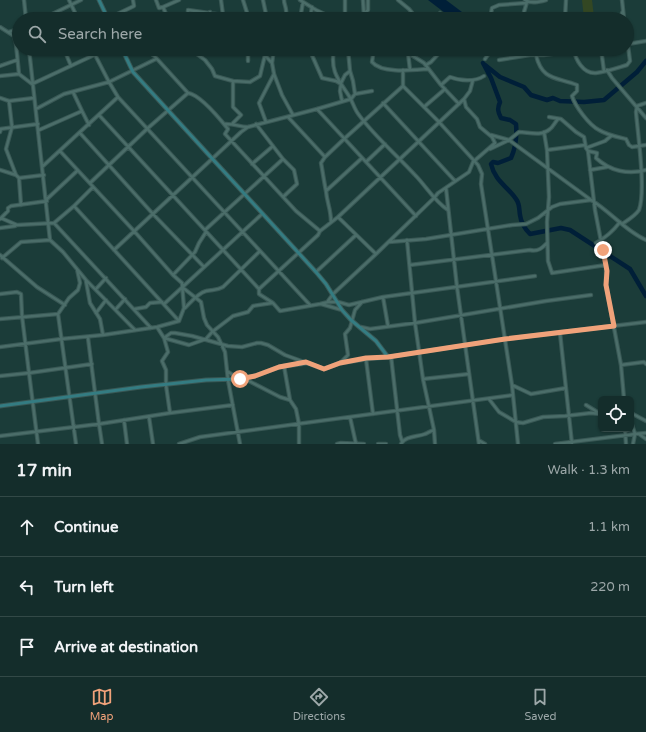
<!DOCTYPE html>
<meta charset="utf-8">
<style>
body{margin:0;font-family:"Varela Round",sans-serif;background:#1d3533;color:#f1f3f6}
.controls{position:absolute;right:12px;bottom:12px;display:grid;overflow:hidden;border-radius:6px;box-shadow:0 1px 3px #0004}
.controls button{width:36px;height:36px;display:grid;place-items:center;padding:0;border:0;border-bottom:1px solid #334947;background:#142d2b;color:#f1f3f6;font:20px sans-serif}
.stop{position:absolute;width:12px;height:12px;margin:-9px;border:3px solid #f0a27a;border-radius:50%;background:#fff}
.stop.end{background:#f0a27a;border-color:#fff;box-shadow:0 1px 4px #0008}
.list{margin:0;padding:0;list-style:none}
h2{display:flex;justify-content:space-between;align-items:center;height:52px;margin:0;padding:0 16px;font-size:17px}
h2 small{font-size:13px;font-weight:400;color:#9da8a9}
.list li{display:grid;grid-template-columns:26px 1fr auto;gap:12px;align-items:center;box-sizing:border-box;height:60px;padding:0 16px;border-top:1px solid #334947}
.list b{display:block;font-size:15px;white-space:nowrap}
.list em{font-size:13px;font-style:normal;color:#9da8a9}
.icon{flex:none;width:22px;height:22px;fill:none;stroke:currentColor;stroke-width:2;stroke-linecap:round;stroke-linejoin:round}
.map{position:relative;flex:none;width:646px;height:444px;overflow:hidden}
.search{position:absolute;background:#142d2b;box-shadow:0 1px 3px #0004;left:12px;right:12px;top:12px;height:44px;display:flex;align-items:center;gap:10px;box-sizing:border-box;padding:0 14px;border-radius:22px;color:#9da8a9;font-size:15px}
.sheet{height:232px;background:#142d2b}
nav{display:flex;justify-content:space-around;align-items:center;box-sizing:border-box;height:56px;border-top:1px solid #334947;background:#142d2b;font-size:11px;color:#9da8a9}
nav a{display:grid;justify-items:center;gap:2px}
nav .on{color:#f0a27a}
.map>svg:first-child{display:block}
.green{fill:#334723}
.water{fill:#001f38}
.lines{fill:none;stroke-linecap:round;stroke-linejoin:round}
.river{stroke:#001f38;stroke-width:4.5}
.street-casing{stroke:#395855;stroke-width:4.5}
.secondary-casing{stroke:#395855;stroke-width:5}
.street{stroke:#4b6d69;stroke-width:2.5}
.secondary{stroke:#347c82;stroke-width:3}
.route{stroke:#f0a27a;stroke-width:5}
</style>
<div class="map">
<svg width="646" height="444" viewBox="0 0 646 444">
<rect width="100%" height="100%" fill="#1b3c39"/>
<path class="green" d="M582,0H592L594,17L584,19Z"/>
<path class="water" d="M428,0H446L462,12L467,19H453Z"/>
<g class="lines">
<path class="river" d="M483,63L491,78L500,102C497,109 498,112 501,118L510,120L516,124C517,136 516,147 511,158L498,163L493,162L491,164C495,181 507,186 516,199C520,204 519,210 520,215C521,223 524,228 530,234L561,228L570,230L630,269L646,296
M485,65L500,77L524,87L531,95L547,100L553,98L560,101L584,102L604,100L637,72L646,61"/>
<g class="street-casing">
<path id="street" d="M24,0L26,19
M69,0L78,19
M156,0L159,8L163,7L179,0
M221,0L223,15H227L230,19
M243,0L249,19
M263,0L267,19
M284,0C284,5 287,8 286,13L296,19
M300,0L316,10L335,19
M345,0V19
M398,0L409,9L417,19
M525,0C531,4 539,2 546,0
M622,0L624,19
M365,13L368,10V0
M42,19L81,0
M107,19L134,6L133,0
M160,19L166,14L163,7
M188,19V10L223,15
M208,19L210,12
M300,19L303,2
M310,19L312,7
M360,19L364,16L363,0
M434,19L440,13
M490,19L492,8L499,5L526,3
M526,19L524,12L527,2
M565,19L566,0
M586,19H588
M617,19L620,18L623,11
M0,27L14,36L16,44L19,74
M9,32L19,29
M628,44L646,41
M29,49L50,240L63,252L86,280L135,330
M64,49L71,66
M92,49L109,82L118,97L310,305
M148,49L188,93C201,95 220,119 228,129L225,134L296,211L320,231
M190,49L205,60L212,69L215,76L233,81V107L241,115L233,123
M231,49V50
M248,49V61
M262,49L263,53L272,63L274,74L282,95L293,115
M300,49L304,52L311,53L322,78L336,81L341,84L340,91L342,101
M334,49C330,71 338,79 349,96C353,102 354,109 359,115C375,137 397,155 415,175C426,186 434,201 448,210
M374,49L372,62C382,74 414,70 428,69
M402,49L424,63L441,85L459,104
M530,49V55
M542,49L544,55
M574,49C575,59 583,74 596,73C606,72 617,68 627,65L630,61L627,38
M601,49L604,71
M408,53L410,70
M30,54L41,49
M153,55L171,49
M536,55C542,81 557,77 577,85V91L572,96C575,106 589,125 599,130C607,135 617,137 626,139L629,145L632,147L646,145
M485,59L492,49
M499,60L530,55H544L574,51
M272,63L274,49
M426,65L431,62L443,49
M0,66L17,60
M403,70V86L439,122L478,165L482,174L481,184L512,385L518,444
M607,70L612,78L646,118
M0,76L19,74L32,84L107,49
M233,81L250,82L260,76L265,55
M341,83L345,75L350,71
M441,85L450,77C460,81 475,82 484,76
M73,92L82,111
M355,94L372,91
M0,98L9,101L34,98
M9,101L12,127L6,149L16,175
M383,103L455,181
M424,107L445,89
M36,109L64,94L109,82L156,59
M317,109L416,216
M99,115L259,289V294L273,303L280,311L320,304L328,302H338L349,305L383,297L535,276
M288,117L325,157
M549,117L561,119L576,132L584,137L586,148L588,151L595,210L606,267V285L621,365L624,399
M266,122L259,103L274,74
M224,124C233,123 239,127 248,127L317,109L351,99L355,94L353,81L350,71L348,49
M256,124L283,159L294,170L297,184L283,197
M0,129L38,124
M39,130L82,111L89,125
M0,132L1,129
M544,132L547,150L549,197L547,222L548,261L552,273L606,265
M80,133L153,214L204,267
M491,135L509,140L591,200C610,211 625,231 646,240
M586,148L605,141L611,136
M490,149L509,140L519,132C528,132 541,137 550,129C553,127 555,122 558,119
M547,150L585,145
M588,151L597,153L596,158C610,171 628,175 646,170
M366,162L385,144
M252,164L273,146
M43,166L118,97
M0,170L16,175L19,178L44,175
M590,170L607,167
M19,178L21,205
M90,183L148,128L188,93
M446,188L457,287L479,444
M326,191L362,158
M47,199L77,171
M74,206L93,187
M338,217L376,254
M1,218L17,225L54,223L74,206L179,321
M0,219L8,211V208L11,206L47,201
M331,222C331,209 327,203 326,191C324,182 323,173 321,163L325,157L344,139L403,86
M54,223L151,328
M622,224C628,220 635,216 639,210C646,191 638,135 636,112L637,106L646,103
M0,228L15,226
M205,230L283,159
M389,242L426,239L512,225L526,224L538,218L552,207L560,204L591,200
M596,243C605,238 614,230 620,222
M114,250L241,132L248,127
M0,255L37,287L65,305
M2,258L21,242L50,240
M410,265L530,250C538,252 542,248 547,243
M316,272L356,235
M173,275L195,252L199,243L206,232
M86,281L90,303L100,319L103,335
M182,287L201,302L204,318L207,325L218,337L225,352L228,380L240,444
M96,289L106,278
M259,289L318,235L320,231L338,217L464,99
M0,294L17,292L21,294L22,316L29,373L92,364
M383,297L388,326
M328,301L333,294L376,254L434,198L438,193L469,172L473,162L495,143L492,137L480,127L477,119L466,107L464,99L470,91L473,80
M164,304L262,214
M321,304L342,310
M185,308C191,302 198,293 206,291C213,289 216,291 223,287L260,251
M116,309L125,299
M135,309L146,307L150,303L162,302
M96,313L106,300
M0,319L58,314
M157,327L164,338L168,352L162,361L166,370V385L170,413L233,405
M361,327L370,329L415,323L546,301L591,295
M560,333L572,444
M164,338L171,333H175L192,336L228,346L242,347L257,343H261L268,345L285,355L307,363
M164,338L189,345L206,339L212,332L233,316L248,312L253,306L272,303
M0,347L61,339L103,335L157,327L179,321L184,308L182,283L173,275L134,231L60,151
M391,356L400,435L402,441
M388,357L505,339L646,322
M366,359L373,414
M341,362L348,355L345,334L350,328L355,310L362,302
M621,365L644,362L646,364
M284,366L290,400L296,409L299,424V444
M227,371L239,379
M0,376L29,373L38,444
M243,378L280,397L290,400
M423,379L469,374
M512,385L531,394L566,388
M489,399L499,412L516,422L523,423L543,417L565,416L591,413L600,414
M586,405L599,413
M631,413L646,421
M149,417L153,444
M350,417L356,444
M124,420L127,444
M625,429L626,444
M434,430L435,444
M639,434L646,439
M0,436L99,424L88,338
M480,441L485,444
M76,444L58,314L69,298L78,290L80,283L77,269
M102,444L99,424L170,413
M179,444L200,437L513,395
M337,444L341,443L364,444
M378,444H386
M401,444C405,436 417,437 425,434C428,433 430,431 434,430L423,379L415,323L407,240
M555,444L635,434L631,422
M633,444L635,434L646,433"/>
</g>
<g class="secondary-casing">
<path id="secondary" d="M99,0L108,19
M0,406L141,387L206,380L240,379L255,376L279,367L307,363L324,369L340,363L366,359L388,357L376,341L351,320L342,310L326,284L316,272L133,72L122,49"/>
</g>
<use href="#street" class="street"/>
<use href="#secondary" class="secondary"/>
</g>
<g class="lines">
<path class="route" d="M240,379L255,376L279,367L306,362L324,369L340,363L366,358L388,357L505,339L614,326L606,285L607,271L603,250"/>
</g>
</svg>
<div class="controls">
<button><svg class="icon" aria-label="locate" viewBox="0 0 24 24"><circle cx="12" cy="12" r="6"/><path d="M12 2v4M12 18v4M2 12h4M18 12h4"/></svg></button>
</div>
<div class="stop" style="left:240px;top:379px"></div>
<div class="stop end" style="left:603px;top:250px"></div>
<div class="search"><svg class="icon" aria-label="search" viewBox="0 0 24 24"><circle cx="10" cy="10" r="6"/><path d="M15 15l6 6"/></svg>Search here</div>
</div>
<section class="sheet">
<h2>17 min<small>Walk · 1.3 km</small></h2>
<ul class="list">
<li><svg class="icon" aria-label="ahead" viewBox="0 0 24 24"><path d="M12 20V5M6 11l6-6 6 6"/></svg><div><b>Continue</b></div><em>1.1 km</em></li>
<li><svg class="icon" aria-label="left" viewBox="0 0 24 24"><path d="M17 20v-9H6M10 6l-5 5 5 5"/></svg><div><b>Turn left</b></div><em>220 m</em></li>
<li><svg class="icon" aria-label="arrive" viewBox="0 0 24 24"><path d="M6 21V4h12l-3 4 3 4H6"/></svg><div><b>Arrive at destination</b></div></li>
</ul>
</section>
<nav>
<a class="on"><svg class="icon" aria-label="map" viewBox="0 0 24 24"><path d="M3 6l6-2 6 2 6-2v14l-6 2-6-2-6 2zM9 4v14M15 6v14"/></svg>Map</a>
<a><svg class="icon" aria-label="directions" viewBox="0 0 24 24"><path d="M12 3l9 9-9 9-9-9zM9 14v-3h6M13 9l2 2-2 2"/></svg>Directions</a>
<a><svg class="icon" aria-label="saved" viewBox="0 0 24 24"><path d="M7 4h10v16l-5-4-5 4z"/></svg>Saved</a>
</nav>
